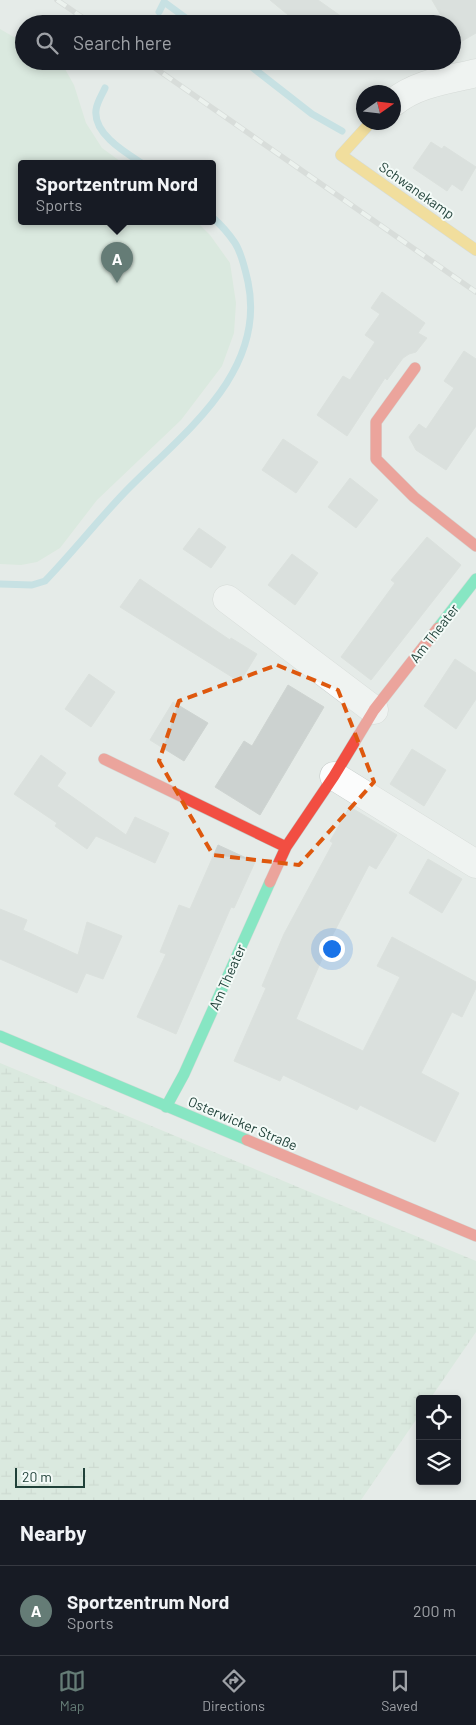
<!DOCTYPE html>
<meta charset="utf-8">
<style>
body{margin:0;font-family:Barlow,sans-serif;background:#242831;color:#f1f3f6}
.controls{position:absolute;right:15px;bottom:15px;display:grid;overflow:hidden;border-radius:5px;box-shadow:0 2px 8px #0003}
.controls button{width:45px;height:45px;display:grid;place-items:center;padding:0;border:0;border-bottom:1px solid #363941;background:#171b24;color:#f1f3f6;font:25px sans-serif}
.compass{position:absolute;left:356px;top:85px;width:45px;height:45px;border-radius:50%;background:#171b24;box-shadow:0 2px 8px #0003;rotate:76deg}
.scale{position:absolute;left:15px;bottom:12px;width:70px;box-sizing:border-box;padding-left:5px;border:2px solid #204139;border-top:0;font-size:14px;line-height:18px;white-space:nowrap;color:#204139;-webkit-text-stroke:4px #f3faf7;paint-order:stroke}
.you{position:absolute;left:331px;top:948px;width:18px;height:18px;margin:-12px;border:4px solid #fff;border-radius:50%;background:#1a73e8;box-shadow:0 0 0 8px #1a73e833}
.badge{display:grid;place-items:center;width:32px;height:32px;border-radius:50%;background:#657c76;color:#fff;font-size:16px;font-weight:700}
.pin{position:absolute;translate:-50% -41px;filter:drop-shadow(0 1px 2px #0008)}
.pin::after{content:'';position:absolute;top:26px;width:18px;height:15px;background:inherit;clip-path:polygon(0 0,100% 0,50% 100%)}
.popup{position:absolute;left:18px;top:160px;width:198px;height:65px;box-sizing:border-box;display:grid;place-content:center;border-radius:5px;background:#171b24;filter:drop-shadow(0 1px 4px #0005);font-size:16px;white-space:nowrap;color:#9ea1a6}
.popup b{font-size:19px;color:#f1f3f6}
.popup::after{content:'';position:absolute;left:50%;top:100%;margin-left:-10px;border:10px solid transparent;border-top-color:#171b24}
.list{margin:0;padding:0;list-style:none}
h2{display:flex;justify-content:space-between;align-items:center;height:65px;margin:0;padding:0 20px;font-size:21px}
h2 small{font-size:16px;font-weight:400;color:#9ea1a6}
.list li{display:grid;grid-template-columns:32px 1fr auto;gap:15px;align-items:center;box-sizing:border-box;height:90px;padding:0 20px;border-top:1px solid #363941}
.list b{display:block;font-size:19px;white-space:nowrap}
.list p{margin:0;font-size:16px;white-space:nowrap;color:#9ea1a6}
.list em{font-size:16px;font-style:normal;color:#9ea1a6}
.icon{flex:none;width:28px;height:28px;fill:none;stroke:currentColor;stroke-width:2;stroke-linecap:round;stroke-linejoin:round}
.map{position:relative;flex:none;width:476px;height:1500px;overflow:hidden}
.search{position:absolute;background:#171b24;box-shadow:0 2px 8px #0003;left:15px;right:15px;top:15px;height:55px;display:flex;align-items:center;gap:12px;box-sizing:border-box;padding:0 18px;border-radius:28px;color:#9ea1a6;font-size:19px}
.sheet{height:155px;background:#171b24}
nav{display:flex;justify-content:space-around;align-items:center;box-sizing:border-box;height:70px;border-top:1px solid #363941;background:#171b24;font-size:14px;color:#9ea1a6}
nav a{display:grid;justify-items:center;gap:2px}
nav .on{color:#657c76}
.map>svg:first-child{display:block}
.green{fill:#cde6d4}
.wetland{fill:url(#wetland-marsh)}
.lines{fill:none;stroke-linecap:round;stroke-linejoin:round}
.stream{stroke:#a2d5de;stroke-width:7}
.building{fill:#ccd2d0;stroke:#ced4d1}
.street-casing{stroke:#c2c8c6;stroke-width:29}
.fast-casing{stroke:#c0c9c5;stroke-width:12}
.slow-casing{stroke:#c0c9c5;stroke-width:12}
.jam-casing{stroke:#c0c9c5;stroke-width:12}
.street{stroke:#fbfcfc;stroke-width:28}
.fast{stroke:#16e098;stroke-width:11}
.slow{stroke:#ffcf43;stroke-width:11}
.jam{stroke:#f24e42;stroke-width:11}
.rail-casing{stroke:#c7ccca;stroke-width:5.5}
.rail{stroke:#f3faf7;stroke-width:4;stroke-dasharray:11;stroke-linecap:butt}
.marked{fill:none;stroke:#de580e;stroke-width:4;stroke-dasharray:10 6;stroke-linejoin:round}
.labels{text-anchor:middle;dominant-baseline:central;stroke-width:4;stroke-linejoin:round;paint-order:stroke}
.street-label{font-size:14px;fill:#204139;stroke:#f3faf7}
</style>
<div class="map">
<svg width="476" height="1500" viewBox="0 0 476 1500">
<defs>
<pattern id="wetland-marsh" width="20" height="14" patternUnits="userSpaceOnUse" patternTransform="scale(1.25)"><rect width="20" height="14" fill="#cde6d4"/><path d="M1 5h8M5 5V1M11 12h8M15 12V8" fill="none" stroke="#b0c6b7"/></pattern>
</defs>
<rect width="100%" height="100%" fill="#e5ebe8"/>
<path class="green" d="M0,29L24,43V61H53L65,69L74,85L86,123L102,148L124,164H22V222H197L210,235L230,263L236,303L234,333L222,366L181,420L97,500L60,548L37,562L21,565L0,564Z"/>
<path class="wetland" d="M0,1063L476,1261V1332L430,1399H420V1414L361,1500H0Z"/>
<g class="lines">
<path class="stream" d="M159,12L164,2L194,24
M244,61L312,114L342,131
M105,88C102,95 97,102 96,110C93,134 126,153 143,164
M0,584L32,585L45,581C73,552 98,520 126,491C182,434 267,373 248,282C245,269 242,254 235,243C229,234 220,224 212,217"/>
</g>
<path class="building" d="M270,0H318L352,24H299Z
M432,0H476V33L457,44L452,35V24H446Z
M431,142L442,149L444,146L476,167L462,191L452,184L447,191L413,168Z
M382,292L425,323L418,333L427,338L416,352L409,354L403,358L387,380L385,378L347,436L317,415L343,376L350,380L375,342L365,335L380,314L371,308Z
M464,351L476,359V426L446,470L416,450L409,437L419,424L426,429L454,388L444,381Z
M283,439L318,462L296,493L262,470Z
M350,478L378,500L356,528L328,507Z
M199,528L226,547L211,568L183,549Z
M427,537L461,565L371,680L341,657L395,583L391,580Z
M292,554L318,573L295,605L268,585Z
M140,579L230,640L231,638L257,654L240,682L120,607Z
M455,659L476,673V699L456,729L424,706Z
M89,674L115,692L91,727L65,709Z
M288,685L324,707L260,815L215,787L244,741L252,746Z
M173,702L208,723L184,761L150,740Z
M412,749L446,770L424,806L390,784Z
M41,755L66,773L57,786L126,835L135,817L169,833L155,863L96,836L87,849L55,826L57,823L14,794Z
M350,807L397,835L376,869L369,865L331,938L296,1019L363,1051L400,977L377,966L392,937L476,982V988L462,1017L452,1012L421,1073L459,1093L435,1142L360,1105L357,1110L283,1075L280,1081L234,1061L266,988L262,986L284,934L333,843L330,841Z
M218,845L255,862L234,908L231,907L176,1034L137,1017L166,954L160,952L179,905L190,909Z
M428,859L462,879L442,913L409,893Z
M0,909L27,920L23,930L78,955L87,922L122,936L103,979L86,973L77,993L0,959Z"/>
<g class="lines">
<g class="street-casing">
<path id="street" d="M394,102C417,83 448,80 476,73
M227,599L374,710
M334,776L476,864"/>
</g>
<g class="fast-casing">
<path id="fast" d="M438,628L476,579
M0,1036L247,1140
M166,1107L184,1074L270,882"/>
</g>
<g class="slow-casing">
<path id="slow" d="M371,122L341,155L476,250"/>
</g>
<g class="jam-casing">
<path id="jam" d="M415,368L376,422V459L414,497L476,546
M104,759L286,847
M270,882L286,847L334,776L374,710L438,628
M247,1140L476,1236"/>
</g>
<use href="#street" class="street"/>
<use href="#fast" class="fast"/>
<use href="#slow" class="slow"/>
<use href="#jam" class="jam"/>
<g class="rail-casing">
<path id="rail" d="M57,0L92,24
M145,61L476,292"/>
</g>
<use href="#rail" class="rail"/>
</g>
<path d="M0 0H476V1500H0ZM277,665L338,690L374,782L299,865L213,855L159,761L179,701Z" fill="#e5ebe8" fill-opacity=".55" fill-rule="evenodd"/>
<path class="marked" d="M277,665L338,690L374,782L299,865L213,855L159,761L179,701Z"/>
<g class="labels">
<g class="street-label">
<text transform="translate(417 190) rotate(35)">Schwanekamp</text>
<text transform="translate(434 633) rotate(-52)">Am Theater</text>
<text transform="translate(227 977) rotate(-66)">Am Theater</text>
<text transform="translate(243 1123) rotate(23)">Osterwicker Straße</text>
</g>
</g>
</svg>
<div class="controls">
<button><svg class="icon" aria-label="locate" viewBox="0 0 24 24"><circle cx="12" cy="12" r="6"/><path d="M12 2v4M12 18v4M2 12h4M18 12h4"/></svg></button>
<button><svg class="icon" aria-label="layers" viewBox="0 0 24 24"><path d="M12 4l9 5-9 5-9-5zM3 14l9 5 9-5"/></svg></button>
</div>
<svg class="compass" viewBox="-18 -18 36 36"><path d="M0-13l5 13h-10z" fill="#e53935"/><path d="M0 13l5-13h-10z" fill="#9ea1a6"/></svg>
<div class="scale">20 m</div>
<div class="you"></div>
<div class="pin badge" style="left:117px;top:283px">A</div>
<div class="popup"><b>Sportzentrum Nord</b>Sports</div>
<div class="search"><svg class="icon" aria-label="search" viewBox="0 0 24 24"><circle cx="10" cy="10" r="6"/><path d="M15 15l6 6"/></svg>Search here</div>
</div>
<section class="sheet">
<h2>Nearby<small></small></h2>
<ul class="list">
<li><span class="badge">A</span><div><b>Sportzentrum Nord</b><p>Sports</p></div><em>200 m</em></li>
</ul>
</section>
<nav>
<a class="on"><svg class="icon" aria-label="map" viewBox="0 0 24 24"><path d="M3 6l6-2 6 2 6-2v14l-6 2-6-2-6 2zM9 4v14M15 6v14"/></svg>Map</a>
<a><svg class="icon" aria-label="directions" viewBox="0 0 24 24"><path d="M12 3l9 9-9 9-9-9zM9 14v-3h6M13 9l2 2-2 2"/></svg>Directions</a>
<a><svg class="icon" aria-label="saved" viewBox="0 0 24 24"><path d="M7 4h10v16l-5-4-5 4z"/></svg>Saved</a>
</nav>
